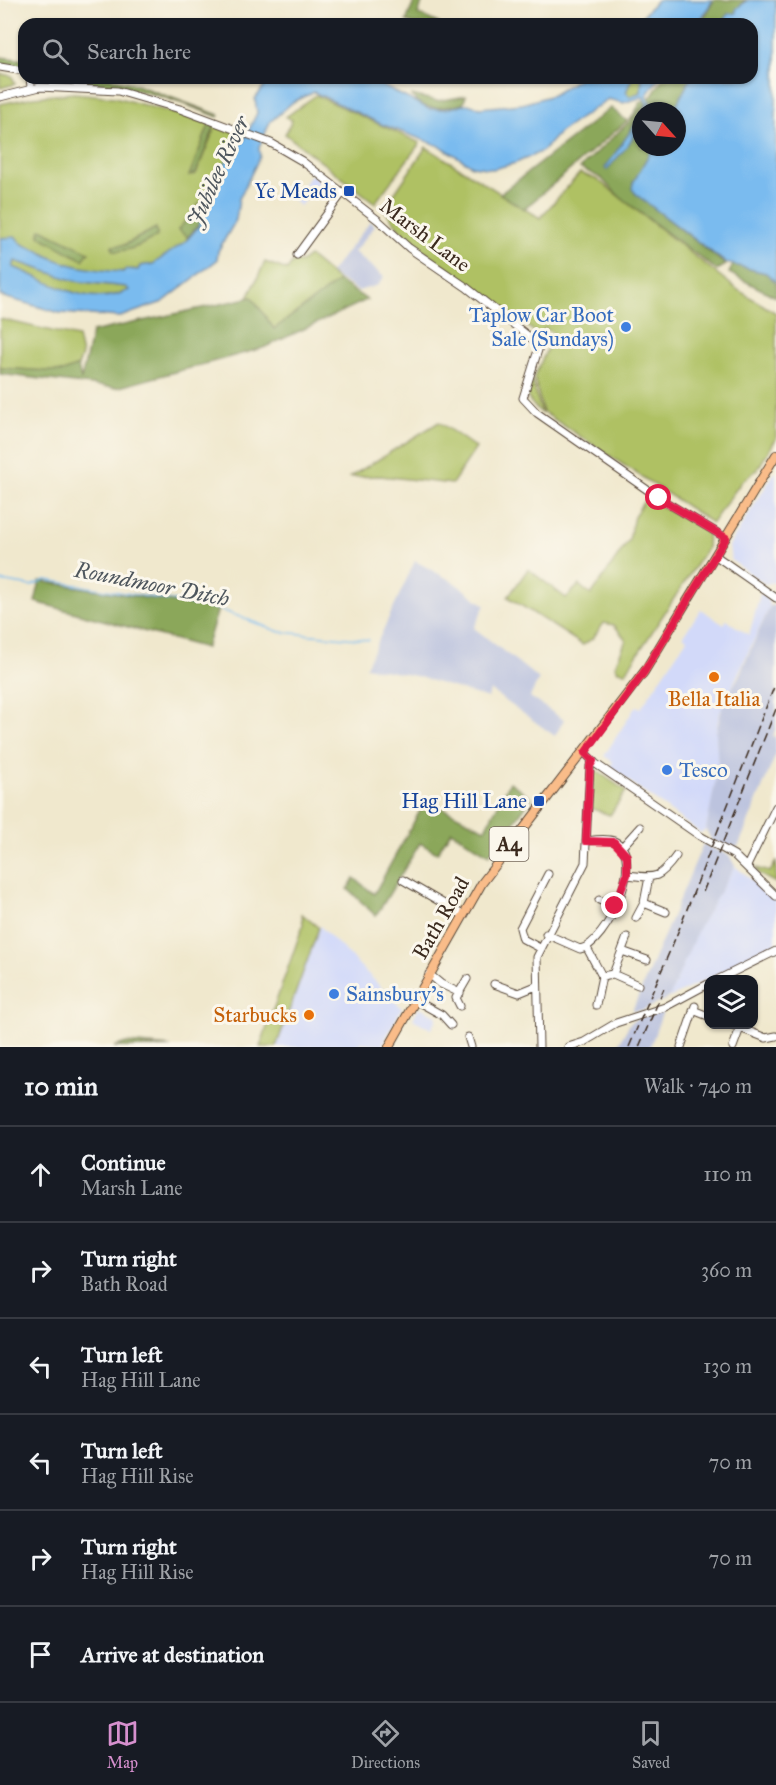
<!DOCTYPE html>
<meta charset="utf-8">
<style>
body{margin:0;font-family:"IM FELL Great Primer",serif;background:#242831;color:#f1f3f6}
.controls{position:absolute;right:18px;bottom:18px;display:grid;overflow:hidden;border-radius:12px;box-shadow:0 2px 4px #0004}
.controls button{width:54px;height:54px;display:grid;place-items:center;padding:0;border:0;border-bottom:2px solid #363941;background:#171b24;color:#f1f3f6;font:30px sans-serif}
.compass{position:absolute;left:632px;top:102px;width:54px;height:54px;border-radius:50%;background:#171b24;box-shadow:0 2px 4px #0004;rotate:117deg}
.stop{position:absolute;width:18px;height:18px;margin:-14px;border:4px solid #e11d48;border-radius:50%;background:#fff}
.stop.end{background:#e11d48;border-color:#fff;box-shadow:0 2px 6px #0008}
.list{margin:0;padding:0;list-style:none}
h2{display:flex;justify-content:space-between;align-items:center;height:78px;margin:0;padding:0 24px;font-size:26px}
h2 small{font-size:20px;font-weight:400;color:#9ea1a6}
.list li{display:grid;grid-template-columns:39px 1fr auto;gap:18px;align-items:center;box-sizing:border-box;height:96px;padding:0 24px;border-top:2px solid #363941}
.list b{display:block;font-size:22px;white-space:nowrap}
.list p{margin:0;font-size:20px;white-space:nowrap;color:#9ea1a6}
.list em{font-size:20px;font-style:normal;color:#9ea1a6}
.icon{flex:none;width:33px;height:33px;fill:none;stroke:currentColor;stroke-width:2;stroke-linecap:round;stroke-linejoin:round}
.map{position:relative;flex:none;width:776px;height:1047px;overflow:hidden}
.search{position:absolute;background:#171b24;box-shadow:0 2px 4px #0004;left:18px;right:18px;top:18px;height:66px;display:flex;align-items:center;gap:15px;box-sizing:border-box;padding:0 21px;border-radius:18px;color:#9ea1a6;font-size:22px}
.sheet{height:654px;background:#171b24}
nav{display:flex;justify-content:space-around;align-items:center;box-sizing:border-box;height:84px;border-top:2px solid #363941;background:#171b24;font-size:16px;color:#9ea1a6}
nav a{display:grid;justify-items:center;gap:3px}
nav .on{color:#d690ce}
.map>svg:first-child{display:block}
.built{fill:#d2d9f9}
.industrial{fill:#bcc3de}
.green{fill:#afc164;stroke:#757641;stroke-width:1.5;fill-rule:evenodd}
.forest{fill:#8ba75a;stroke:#63683c;stroke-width:1.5}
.water{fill:#7abbef;stroke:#5a7286;stroke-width:1.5;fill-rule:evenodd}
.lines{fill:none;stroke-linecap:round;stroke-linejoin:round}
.stream{stroke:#7abbef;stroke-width:1.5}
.minor-casing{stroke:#564638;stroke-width:9}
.major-casing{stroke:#564638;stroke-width:10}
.minor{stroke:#fff;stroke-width:7}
.major{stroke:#f9bc89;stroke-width:8}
.rail{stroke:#3b2a1e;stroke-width:1.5;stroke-dasharray:9 4.5;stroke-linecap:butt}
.route{stroke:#e11d48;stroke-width:8}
.transit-dot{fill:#1a4fb4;stroke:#fbf7ec;stroke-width:2}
.shop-dot{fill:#3f7fe0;stroke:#fbf7ec;stroke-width:2}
.food-dot{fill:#e8710a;stroke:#fbf7ec;stroke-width:2}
.labels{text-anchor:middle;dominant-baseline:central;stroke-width:6;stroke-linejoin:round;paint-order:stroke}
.shield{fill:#fbf7ec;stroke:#75685c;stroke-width:1.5}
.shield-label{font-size:20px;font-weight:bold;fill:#3b2a1e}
.transit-label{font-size:21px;fill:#164399;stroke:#fbf7ec;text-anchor:end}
.street-label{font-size:21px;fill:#3b2a1e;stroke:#fbf7ec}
.shop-label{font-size:21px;fill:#366cbe;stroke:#fbf7ec;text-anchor:start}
.food-label{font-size:21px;fill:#c56008;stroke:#fbf7ec}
.water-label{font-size:22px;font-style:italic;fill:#4e565d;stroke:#fbf7ec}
</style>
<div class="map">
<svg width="776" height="1047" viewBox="0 0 776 1047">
<rect width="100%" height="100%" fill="#fbf7ec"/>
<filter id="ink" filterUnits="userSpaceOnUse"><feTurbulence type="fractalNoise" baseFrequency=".0167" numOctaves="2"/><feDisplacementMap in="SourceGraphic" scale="12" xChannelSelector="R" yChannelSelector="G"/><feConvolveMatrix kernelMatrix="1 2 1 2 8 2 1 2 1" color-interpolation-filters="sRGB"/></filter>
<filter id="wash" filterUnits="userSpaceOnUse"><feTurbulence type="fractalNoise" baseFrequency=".008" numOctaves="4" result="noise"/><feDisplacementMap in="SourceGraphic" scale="24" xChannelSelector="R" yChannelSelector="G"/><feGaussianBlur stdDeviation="1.35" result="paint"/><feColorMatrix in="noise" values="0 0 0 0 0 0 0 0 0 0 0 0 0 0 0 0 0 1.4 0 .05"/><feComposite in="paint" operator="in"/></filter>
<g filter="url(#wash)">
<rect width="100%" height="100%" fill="#f0e8cd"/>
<path class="built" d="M311,174L320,180L300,206L289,196L292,191L298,193Z
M776,470V582L765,584L731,560L729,546Z
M760,594H765L770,606L719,715L716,733L718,768L706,830L700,833L610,767L613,762L604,756L636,706L641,708L687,639L683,636L701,609L724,625L726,620L749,635Z
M735,866L776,901V946L669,998L698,928Z
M320,926L402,1008L382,1046L360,1042L358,1047H276Z
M419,1007L436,1015L437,1018L431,1029L413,1019Z"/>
<path class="industrial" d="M371,221L375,226L354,252L384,277L378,285L358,291L330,273Z
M415,561L452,581L485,605L474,628L539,679L530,697L564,720L555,736L490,690L488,698L416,676L366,667Z
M776,605V727L773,736L776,738V754L739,845L732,850L712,841L706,830L718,768L716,733L723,703L738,678L770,606Z
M703,844L729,855L735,866L698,929L669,998L643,1010L632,1011Z
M663,1011L650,1047H617L630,1023L640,1017Z"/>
<path class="green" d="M0,74L12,76L15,84L0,88Z
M632,78H642L641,92L629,97L626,92Z
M74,93L115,97L210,123L189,176L196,174L216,125L245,136L243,142L231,150L211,200L204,199L178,230L188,237L185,242L153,264L140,266L138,270C129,267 122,273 112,273C95,274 59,265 45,257C36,252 10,234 0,238V104L34,97ZM156,228L157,236C143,244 131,252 114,251L112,246L124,245Z
M316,95L420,143L375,203L285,134L292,120L286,117Z
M426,147L540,218L580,173L598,180L738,290L776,313V439L757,470L742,481L712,523L543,412L534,377L554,334L545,328L539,335L408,240L384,209Z
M309,256L339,281L274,329L252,297L248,298L265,262L287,270L293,262H301Z
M15,261L75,281L127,287L129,290C88,310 50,281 13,267Z
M0,319L78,337L82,355L78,366L63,372L0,368Z
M531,378L542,414C527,399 524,399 531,378Z
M439,422L476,448L452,484L380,476L350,477Z
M646,498L708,531L707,548L626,672L618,671L615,666L626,640L614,625L604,623L593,638L583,645L508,597L528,569L566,598L579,585L591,595L629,540L634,516Z
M594,769L626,791L610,815L590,808Z
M776,862V883L759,874L756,868L770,872Z
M302,914L319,928L276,1047H260L303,925Z"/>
<path class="forest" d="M415,0H423L418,14L440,24H413L406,21Z
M714,0H748L743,2L736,13L728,14L723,24H701Z
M0,57L24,60V68L0,65Z
M36,78H108L134,84L219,115L218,117C154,91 108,79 39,83Z
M663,78H691L673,111H641V147H653L633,183L635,193L726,265L717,270L621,198L601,178L580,168L629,122L641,102L652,96Z
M412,95L437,101L466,96L463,104C446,108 421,113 412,95Z
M611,108L627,121L524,209L500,194Z
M210,123L215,125L196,173L189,176Z
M204,198L211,200L201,222L188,237L178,230Z
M156,228L157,236C143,244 131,251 114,251L112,246L125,245Z
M41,229L89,252L83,260L39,236Z
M733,265L766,273L776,282V297L729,273Z
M339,281L367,300L263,348L116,388L0,374V368L63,372L78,366L81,380L92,332L252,297L274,329Z
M40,581L218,609L206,648L35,602Z
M510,782L532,798L489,855L451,831L437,853L420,843L376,916L348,889L354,878L374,894L426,800L485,829Z
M126,1043L171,1047H114Z"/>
<path class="water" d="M657,0H713L698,24H635Z
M748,0H776V282L766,273L726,263L638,196L632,189L633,183L653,147H677V111H673L691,78H752V24H723L728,14L736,13V9Z
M270,78H367L429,109H445L468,104L480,108L522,104L553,95L579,78H632L626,92L630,97L641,92L642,78H659L646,96L651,103L647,111H644L647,104L643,97L623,103L608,99L559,133L543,151L516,163L493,169L472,166L442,147L381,124L314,92L293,102L270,122L259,148L260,156L239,199L236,220L218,251L217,260L163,302L120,317L60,313L0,296V238L16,237C23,248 29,245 39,251C65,267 94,270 123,272L126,269L138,270L140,266L153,264L185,242L198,227L231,150L243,142L257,113L255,99ZM15,261L75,281L126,287L129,290C89,310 50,281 13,267Z
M641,116C641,134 618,156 607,170L605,168Z"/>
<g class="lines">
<path class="stream" d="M0,581L31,586L46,580L216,608L280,632L369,640"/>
</g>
</g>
<g filter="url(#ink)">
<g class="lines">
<g class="minor-casing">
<path id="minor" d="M0,67L24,71
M30,78L31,87
M0,97L40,87L118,91L180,109L271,143L302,161L378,220L409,248L466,287L537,343L538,350L523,398L537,413L659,498L726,538
M297,255L343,192
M716,556L776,598
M585,753L596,764L700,836L734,855L776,896
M622,847L640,827
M747,866L776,807
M627,875C655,878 659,880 676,856
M403,880L463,915
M599,900L615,906
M644,903L666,912
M636,918L644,903L649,877
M546,934L580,949C606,945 648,855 614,841C606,838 594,840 586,841
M540,948L523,939L520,928L548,874
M587,948L602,976L596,1005
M622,951L647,960
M429,974L441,984L460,993
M613,974L627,937
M602,976L613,974L638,985
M717,980L776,951
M494,984L519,993L536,986
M415,1000L442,1015L451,1025
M460,1006L456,998L467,979
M693,1010L708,1016
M730,1024L740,1028
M468,1037L471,1047
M539,1047L537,957L585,863L590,766L593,761
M568,1047L584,1042L616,1023L665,1007L708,984
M681,1047L695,1006
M733,1047L740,1028L766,1038L776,1036"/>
</g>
<g class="major-casing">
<path id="major" d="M389,1047L482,883L644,672L776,455"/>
</g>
<use href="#minor" class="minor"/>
<use href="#major" class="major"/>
<path class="rail" d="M703,892L776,709
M629,1047L680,927L776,682
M639,1047L665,986"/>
</g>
</g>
<g class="lines" filter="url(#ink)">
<path class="route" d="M615,906L627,875V856L614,842L586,841L590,766L593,761L585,753L644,672L726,538L659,498"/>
</g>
<g class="transit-dot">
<rect x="343" y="185" width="12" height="12" rx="3"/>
<rect x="533" y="795" width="12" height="12" rx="3"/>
</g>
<g class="shop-dot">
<circle cx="626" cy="327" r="6"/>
<circle cx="667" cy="770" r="6"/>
<circle cx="334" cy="994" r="6"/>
</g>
<g class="food-dot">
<circle cx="714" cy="677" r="6"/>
<circle cx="309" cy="1015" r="6"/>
</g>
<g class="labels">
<rect class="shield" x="489.5" y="827" width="39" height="34" rx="4.5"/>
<g class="shield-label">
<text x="509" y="844">A4</text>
</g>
<g class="transit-label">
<text x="337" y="191">Ye Meads</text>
<text x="527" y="801">Hag Hill Lane</text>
</g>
<g class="street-label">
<text transform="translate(425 235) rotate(37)">Marsh Lane</text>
<text transform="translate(441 918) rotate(-60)">Bath Road</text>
</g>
<g class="shop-label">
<text x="614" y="315" text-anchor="end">Taplow Car Boot<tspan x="614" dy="24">Sale (Sundays)</tspan></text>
<text x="679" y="770">Tesco</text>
<text x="346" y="994">Sainsbury's</text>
</g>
<g class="food-label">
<text x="714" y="699">Bella Italia</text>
<text x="297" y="1015" text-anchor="end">Starbucks</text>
</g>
<g class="water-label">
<text transform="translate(218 171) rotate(-65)">Jubilee River</text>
<text transform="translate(152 584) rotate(11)">Roundmoor Ditch</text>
</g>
</g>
</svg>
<div class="controls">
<button><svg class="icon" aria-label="layers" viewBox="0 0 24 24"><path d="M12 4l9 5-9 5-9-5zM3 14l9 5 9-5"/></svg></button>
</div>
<svg class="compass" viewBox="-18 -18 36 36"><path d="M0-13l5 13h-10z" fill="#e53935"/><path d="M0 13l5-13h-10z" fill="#9ea1a6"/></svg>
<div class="stop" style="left:659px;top:498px"></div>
<div class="stop end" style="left:615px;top:906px"></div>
<div class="search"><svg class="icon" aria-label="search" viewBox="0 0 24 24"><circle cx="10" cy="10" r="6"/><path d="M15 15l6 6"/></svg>Search here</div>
</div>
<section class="sheet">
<h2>10 min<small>Walk · 740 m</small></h2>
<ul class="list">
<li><svg class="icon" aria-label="ahead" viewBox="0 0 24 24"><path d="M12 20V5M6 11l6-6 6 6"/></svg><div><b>Continue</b><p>Marsh Lane</p></div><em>110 m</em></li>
<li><svg class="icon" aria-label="right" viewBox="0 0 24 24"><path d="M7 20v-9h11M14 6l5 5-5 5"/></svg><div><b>Turn right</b><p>Bath Road</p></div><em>360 m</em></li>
<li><svg class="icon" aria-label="left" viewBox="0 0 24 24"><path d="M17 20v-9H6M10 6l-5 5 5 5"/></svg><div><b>Turn left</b><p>Hag Hill Lane</p></div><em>130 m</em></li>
<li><svg class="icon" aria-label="left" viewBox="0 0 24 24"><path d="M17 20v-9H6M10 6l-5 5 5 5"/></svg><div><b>Turn left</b><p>Hag Hill Rise</p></div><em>70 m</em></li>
<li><svg class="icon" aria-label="right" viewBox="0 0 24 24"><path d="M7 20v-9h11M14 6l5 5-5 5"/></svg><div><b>Turn right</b><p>Hag Hill Rise</p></div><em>70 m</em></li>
<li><svg class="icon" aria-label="arrive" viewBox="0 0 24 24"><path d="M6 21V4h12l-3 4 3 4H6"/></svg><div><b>Arrive at destination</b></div></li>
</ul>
</section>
<nav>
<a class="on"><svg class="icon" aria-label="map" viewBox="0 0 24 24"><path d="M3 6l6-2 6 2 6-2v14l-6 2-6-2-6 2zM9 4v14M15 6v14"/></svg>Map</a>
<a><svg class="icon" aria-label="directions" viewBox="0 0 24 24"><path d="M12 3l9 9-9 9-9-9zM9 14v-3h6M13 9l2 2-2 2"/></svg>Directions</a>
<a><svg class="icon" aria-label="saved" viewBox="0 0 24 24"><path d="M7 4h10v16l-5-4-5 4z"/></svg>Saved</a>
</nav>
